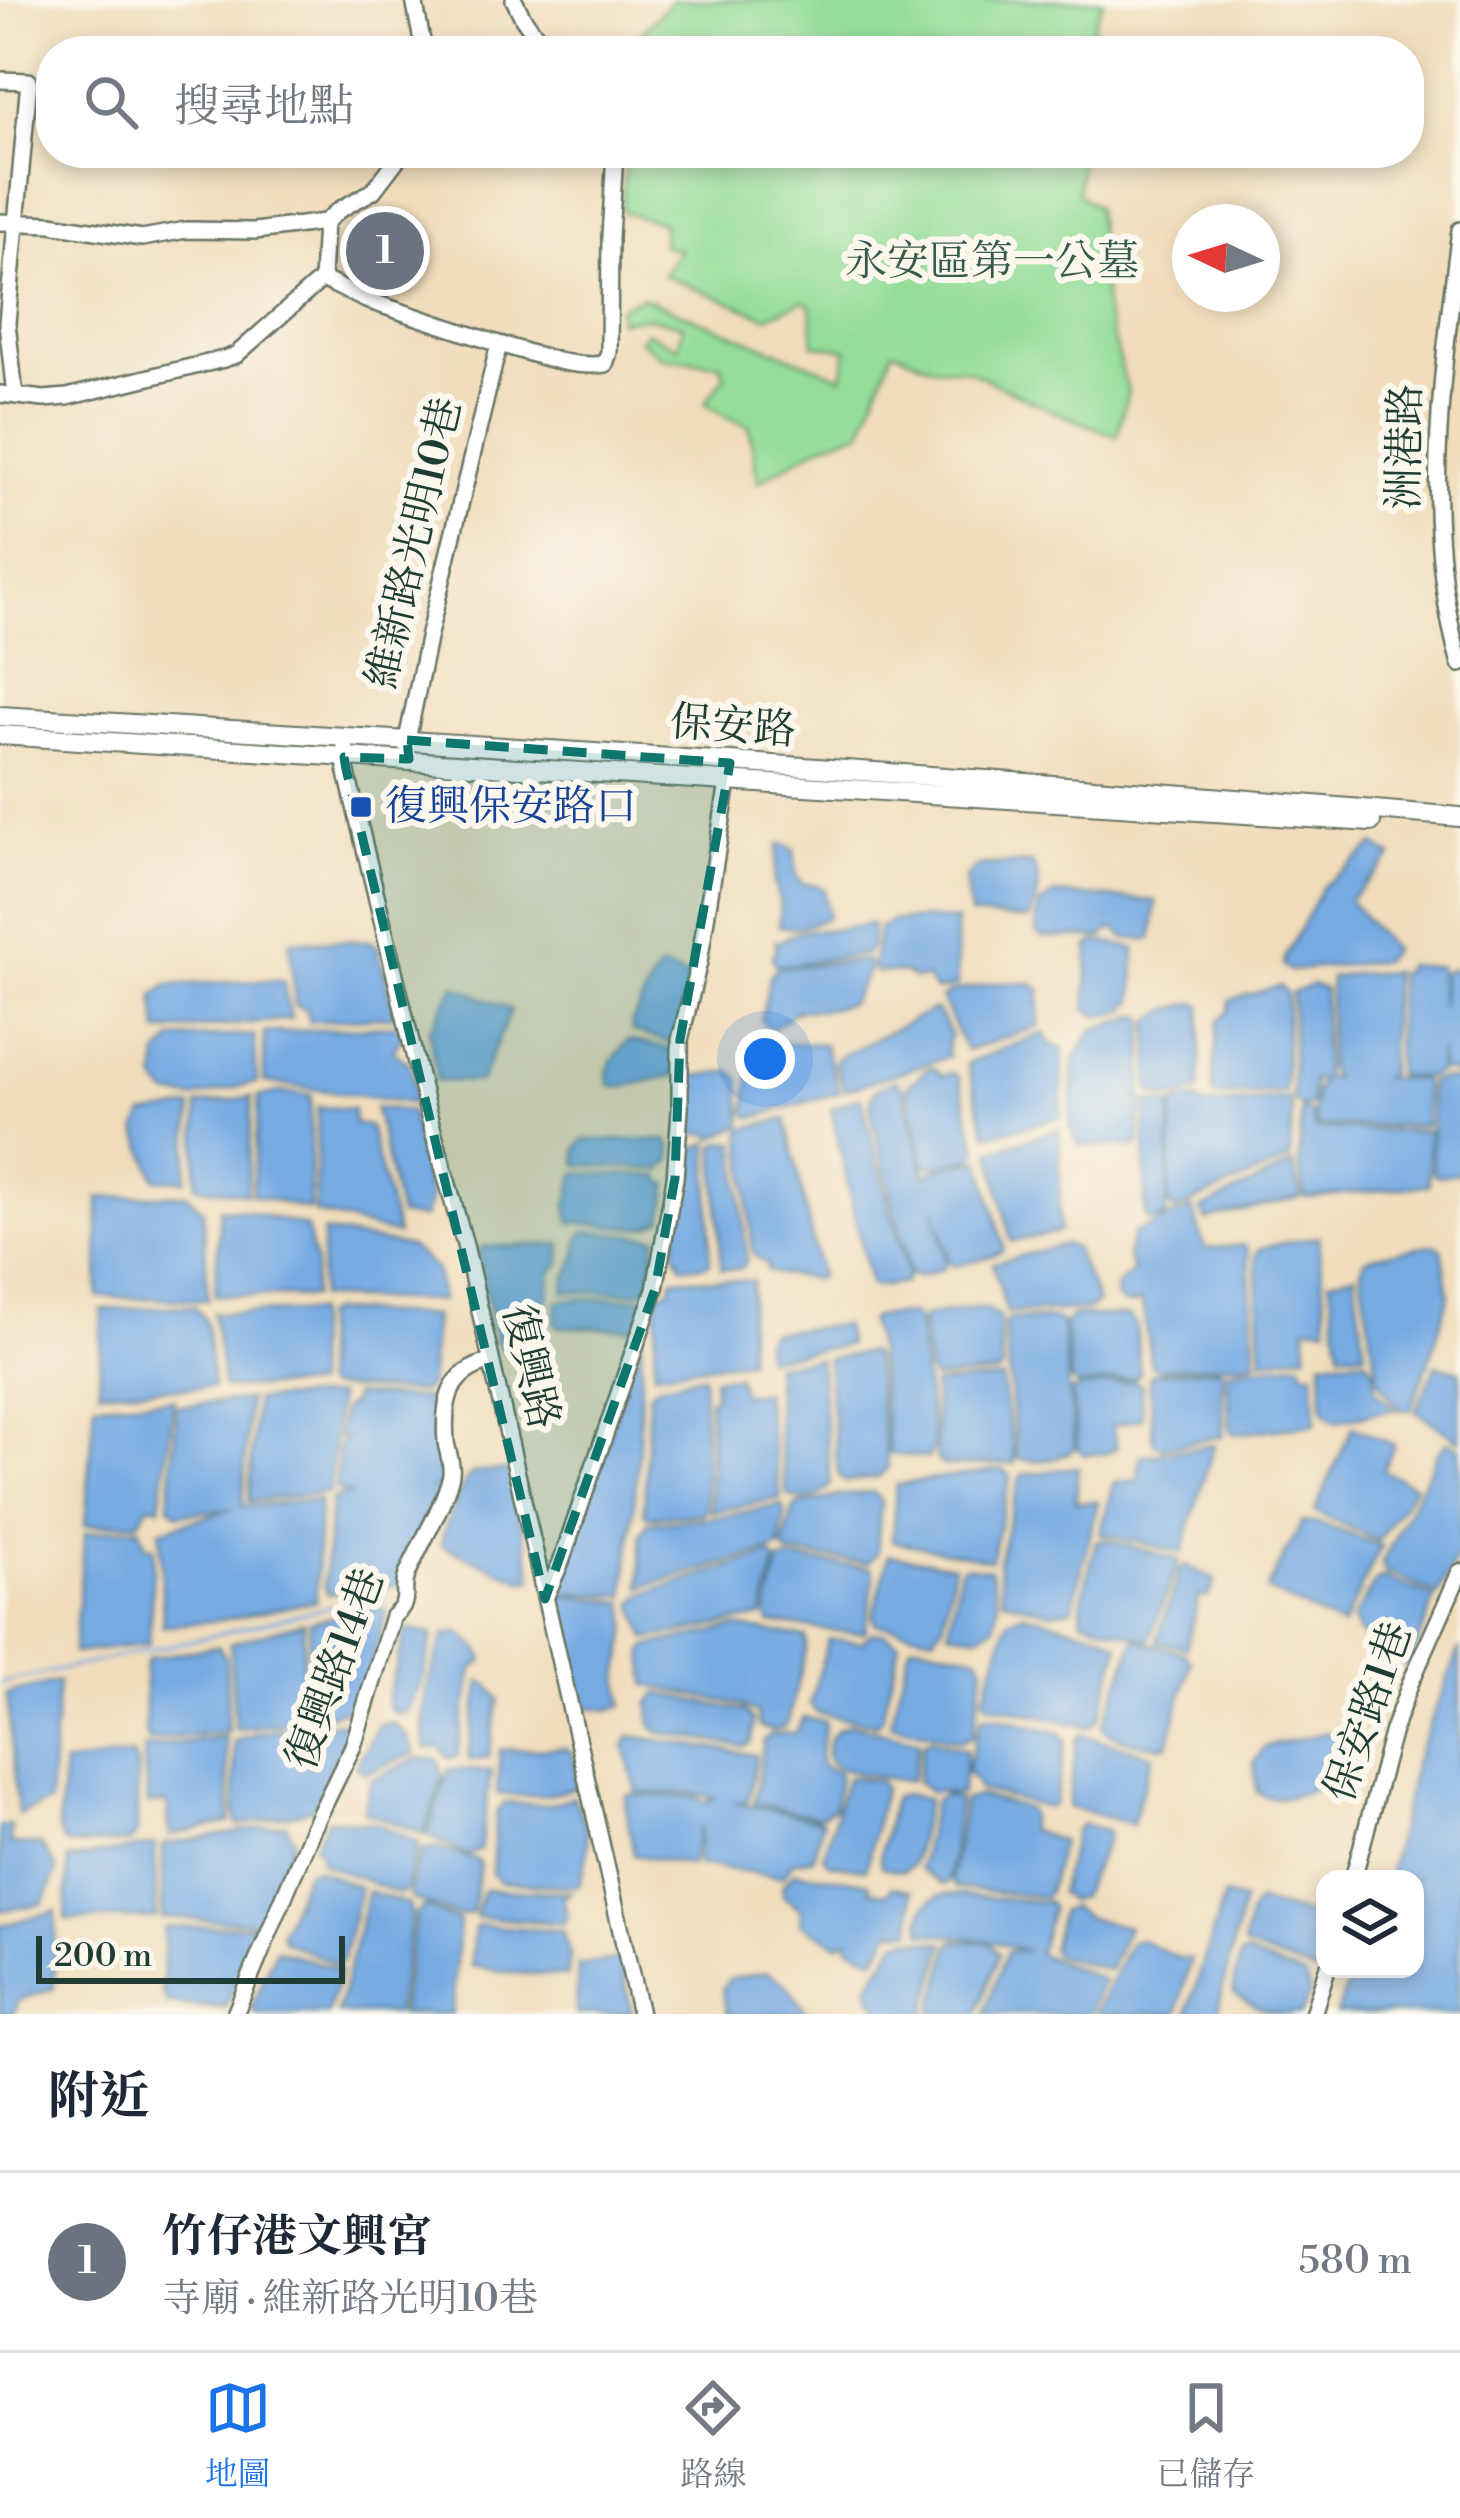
<!DOCTYPE html>
<html lang="zh-TW">
<meta charset="utf-8">
<style>
body{margin:0;font-family:"Libre Bodoni","Noto Serif TC",serif;background:#f2f2f3;color:#1f2937}
.controls{position:absolute;right:36px;bottom:36px;display:grid;overflow:hidden;border-radius:24px;box-shadow:0 6px 18px #0003}
.controls button{width:108px;height:108px;display:grid;place-items:center;padding:0;border:0;border-bottom:3px solid #e0e1e3;background:#fff;color:#1f2937;font:60px sans-serif}
.compass{position:absolute;left:1172px;top:204px;width:108px;height:108px;border-radius:50%;background:#fff;box-shadow:0 6px 18px #0003;rotate:274deg}
.scale{position:absolute;left:36px;bottom:30px;width:309px;box-sizing:border-box;padding-left:12px;border:6px solid #1f3d34;border-top:0;font-size:33px;line-height:42px;white-space:nowrap;color:#1f3d34;-webkit-text-stroke:9px #fbf7ec;paint-order:stroke}
.you{position:absolute;left:765px;top:1059px;width:42px;height:42px;margin:-30px;border:9px solid #fff;border-radius:50%;background:#1a73e8;box-shadow:0 0 0 18px #1a73e833}
.badge{display:grid;place-items:center;width:78px;height:78px;border-radius:50%;background:#1a73e8;color:#fff;font-size:39px;font-weight:700}
.pin{position:absolute;translate:-50% -50%;border:6px solid #fff;box-shadow:0 3px 12px #0006}
.list{margin:0;padding:0;list-style:none}
h2{display:flex;justify-content:space-between;align-items:center;height:156px;margin:0;padding:0 48px;font-size:51px}
h2 small{font-size:39px;font-weight:400;color:#747a83}
.list li{display:grid;grid-template-columns:78px 1fr auto;gap:36px;align-items:center;box-sizing:border-box;height:180px;padding:0 48px;border-top:3px solid #e0e1e3}
.list b{display:block;font-size:45px;white-space:nowrap}
.list p{margin:0;font-size:39px;white-space:nowrap;color:#747a83}
.list em{font-size:39px;font-style:normal;color:#747a83}
.icon{flex:none;width:66px;height:66px;fill:none;stroke:currentColor;stroke-width:2;stroke-linecap:round;stroke-linejoin:round}
.map{position:relative;flex:none;width:1460px;height:2014px;overflow:hidden}
.search{position:absolute;background:#fff;box-shadow:0 6px 18px #0003;left:36px;right:36px;top:36px;height:132px;display:flex;align-items:center;gap:30px;box-sizing:border-box;padding:0 42px;border-radius:48px;color:#747a83;font-size:45px}
.sheet{height:336px;background:#fff}
nav{display:flex;justify-content:space-around;align-items:center;box-sizing:border-box;height:168px;border-top:3px solid #e0e1e3;background:#fff;font-size:33px;color:#747a83}
nav a{display:grid;justify-items:center;gap:6px}
nav .on{color:#1a73e8}
.map>svg:first-child{display:block}
.green{fill:#94dd99;stroke:#5a8d66;stroke-width:3}
.water{fill:#76aae3;stroke:#4a748c;stroke-width:3}
.lines{fill:none;stroke-linecap:round;stroke-linejoin:round}
.stream{stroke:#76aae3;stroke-width:3}
.minor-casing{stroke:#687564;stroke-width:20}
.major-casing{stroke:#687564;stroke-width:22}
.minor{stroke:#fff;stroke-width:15}
.major{stroke:#fff;stroke-width:18}
.marked{fill:#0f766e;fill-opacity:0.2;stroke:#0f766e;stroke-width:9;stroke-dasharray:24 15;stroke-linejoin:round}
.transit-dot{fill:#1a4fb4;stroke:#fbf7ec;stroke-width:4.5}
.labels{text-anchor:middle;dominant-baseline:central;stroke-width:12;stroke-linejoin:round;paint-order:stroke}
.park-label{font-size:42px;fill:#365d48;stroke:#fbf7ec}
.street-label{font-size:42px;fill:#1f3d34;stroke:#fbf7ec}
.transit-label{font-size:42px;fill:#164399;stroke:#fbf7ec;text-anchor:start}
</style>
<div class="map">
<svg width="1460" height="2014" viewBox="0 0 1460 2014">
<rect width="100%" height="100%" fill="#fbf7ec"/>
<filter id="ink" filterUnits="userSpaceOnUse"><feTurbulence type="fractalNoise" baseFrequency=".00833" numOctaves="2"/><feDisplacementMap in="SourceGraphic" scale="24" xChannelSelector="R" yChannelSelector="G"/><feConvolveMatrix kernelMatrix="1 2 1 2 8 2 1 2 1" color-interpolation-filters="sRGB"/></filter>
<filter id="wash" filterUnits="userSpaceOnUse"><feTurbulence type="fractalNoise" baseFrequency=".004" numOctaves="4" result="noise"/><feDisplacementMap in="SourceGraphic" scale="48" xChannelSelector="R" yChannelSelector="G"/><feGaussianBlur stdDeviation="2.7" result="paint"/><feColorMatrix in="noise" values="0 0 0 0 0 0 0 0 0 0 0 0 0 0 0 0 0 1.4 0 .05"/><feComposite in="paint" operator="in"/></filter>
<g filter="url(#wash)">
<rect width="100%" height="100%" fill="#f1ddbc"/>
<path class="green" d="M673,0H1104L1094,23L1088,51H624Z
M622,153H1081L1078,194L1096,207L1106,315L1128,391L1117,436L1053,411L965,369L933,367L893,350L862,431L823,444L758,482L749,426L726,417L705,403L725,376L720,364L663,358L640,340L646,332L678,347L683,325L645,317L619,321V308L641,297L842,377L847,349L814,345L811,306L803,301L767,317L663,275L679,250L662,245L663,223L622,212L625,163Z"/>
<path class="water" d="M778,845H785L794,850L796,876L802,884L817,885L824,889L828,916C815,925 795,930 779,926L780,903L774,882Z
M1375,845L1392,857L1349,900L1392,950L1382,961L1290,971L1283,966L1284,959L1322,887Z
M1032,863C1043,884 1038,900 1029,920L970,915L965,878L978,866Z
M1054,894L1156,901L1153,936L1150,940L1124,938L1117,930H1109L1104,937H1042L1036,932L1039,906Z
M922,919L956,921L957,986L936,991L926,978L915,979L906,973L876,972L872,966L880,927L892,921Z
M871,924L873,927L871,948L866,954L779,966L774,963L772,956L776,951V941L780,942C799,925 816,932 839,929C850,928 860,926 871,924Z
M290,941H370L377,946L397,1016L309,1022L306,1009L295,1006Z
M1096,941L1135,948L1134,1003L1126,1004L1128,1010C1113,1013 1098,1021 1086,1009L1089,947Z
M866,960L869,969L850,1003L833,1008L796,1011L774,1028L766,1026L761,1020L770,976L776,968Z
M1405,965L1439,967L1441,1007L1442,974L1449,969L1460,970V1075L1441,1070L1440,1053L1438,1057L1439,1072L1427,1078L1396,1075L1398,973L1404,971Z
M662,968L693,979L678,1039L671,1043L632,1031L631,1024L656,972Z
M1393,972L1389,1074L1381,1078L1421,1079L1425,1086L1426,1126H1317C1312,1110 1313,1092 1322,1079L1313,1081L1311,1105L1303,1107L1293,1101L1292,993L1312,985L1324,989V1077L1333,1078L1328,1069L1330,978L1350,974Z
M283,980L291,1019L159,1032L154,996L168,985Z
M995,983H1032L1040,989L1039,1026L966,1051L941,998L952,992Z
M455,985L511,1010L480,1082L437,1081L429,1031Z
M1280,986L1287,993L1285,1092L1215,1096L1212,1091L1218,1022L1229,1011L1230,1000Z
M1196,1003L1202,1006L1199,1091C1182,1095 1164,1103 1149,1090L1150,1021L1170,1009Z
M933,1010L938,1012L951,1036L947,1042L948,1057L845,1090L835,1063L837,1058Z
M1140,1015L1145,1018L1139,1143L1134,1147L1079,1145L1070,1127L1075,1058L1093,1030Z
M404,1025L403,1034L393,1051L410,1064L418,1104L264,1082V1033Z
M1045,1033L1051,1045L1063,1048L1061,1117L987,1135L967,1063Z
M254,1035L257,1082L193,1099L168,1095L156,1081L159,1056L173,1039Z
M764,1039L779,1043L824,1044L840,1092L752,1118L746,1113L753,1051Z
M628,1040L674,1050L675,1075L617,1088L610,1085C603,1067 617,1055 628,1040Z
M929,1068H934L942,1076L953,1073L959,1078L978,1150L975,1157L938,1166H925L907,1086Z
M731,1071L740,1079L743,1124L713,1139L712,1134H691L687,1084L695,1076Z
M1439,1079L1460,1080V1173L1437,1176L1433,1172L1429,1082Z
M895,1080L903,1088L925,1175L948,1165L981,1160L1003,1244V1250L994,1255L954,1266L949,1261L934,1208L946,1261L944,1268L917,1277L910,1274L870,1106L874,1091Z
M279,1092L311,1095L310,1210L252,1195L259,1097Z
M252,1097L247,1194L196,1186L198,1105Z
M861,1097L908,1276L904,1283L875,1287L870,1285L831,1109Z
M1288,1098L1292,1111L1290,1159L1174,1211L1168,1202L1174,1105L1180,1100H1197L1201,1106Z
M1146,1101L1171,1105L1166,1217L1149,1221L1145,1215Z
M192,1107L186,1180L156,1179L137,1131L144,1115Z
M318,1107L353,1109L354,1124L369,1126L397,1235L315,1213Z
M375,1107L410,1111L430,1199L424,1218L399,1216Z
M1301,1109L1311,1113L1315,1129L1429,1131V1185L1306,1198L1299,1165Z
M786,1119L820,1276L816,1279L773,1273L767,1270V1264L753,1255L742,1129Z
M1060,1129L1059,1232L1011,1242L991,1151Z
M584,1140H668L672,1148V1159L662,1170L579,1165L577,1163V1148Z
M723,1142H736L747,1261L740,1269H721L715,1146Z
M709,1143L710,1263L703,1266H683L674,1251L688,1155L693,1149Z
M1292,1164L1302,1197L1206,1220L1201,1210Z
M576,1173L660,1176L663,1183L669,1184L663,1219L650,1226L639,1228L570,1222L567,1205Z
M186,1194L203,1210L208,1300L98,1297L99,1198Z
M220,1208L247,1211L306,1227L315,1264L312,1297L215,1295Z
M1192,1208L1205,1249L1244,1245L1248,1250L1256,1362L1159,1369L1151,1365L1142,1302L1125,1305L1116,1297L1117,1286L1133,1271L1127,1256L1133,1234Z
M586,1231L657,1237L650,1283L642,1292H564C564,1277 572,1271 576,1257C580,1245 576,1241 586,1231Z
M323,1232L410,1247L436,1270L441,1301L319,1298Z
M1318,1236L1327,1326H1306L1307,1353L1262,1360L1256,1255L1260,1248Z
M562,1244L561,1263L552,1272L538,1354L506,1355L495,1339L478,1251L483,1247Z
M1065,1244L1074,1248L1098,1302L1088,1310L1007,1313L993,1263Z
M1434,1244L1442,1249L1449,1295L1431,1356L1411,1409L1400,1410L1378,1379L1361,1271L1364,1260L1373,1256Z
M1355,1274L1365,1353L1340,1352L1329,1280Z
M673,1278L753,1281L748,1321V1360L654,1372L658,1292L670,1290Z
M642,1298L646,1301L639,1324L631,1328L560,1327L555,1323L558,1301L570,1299Z
M194,1306L206,1321L213,1387L99,1390L102,1310Z
M975,1308L986,1309L999,1317L1002,1369L997,1374L934,1379L929,1373L921,1322L924,1316Z
M331,1311L434,1316L429,1387L421,1392L327,1388L322,1383V1316Z
M315,1312L314,1386L223,1388L213,1313Z
M910,1314L917,1318L932,1427L933,1450L928,1458L889,1454L877,1352L869,1321L873,1317Z
M1072,1316H1129L1136,1325L1140,1374L1134,1378L1078,1386L1071,1380L1065,1324Z
M1009,1319H1056L1062,1323L1075,1448C1058,1462 1038,1463 1017,1458L1004,1323Z
M843,1325L848,1345L765,1358L764,1340L769,1332Z
M642,1335L639,1451L625,1596L563,1593L558,1587Z
M869,1352L873,1356L888,1468L878,1477L845,1482L838,1474L827,1359Z
M819,1359L831,1484C821,1499 803,1503 787,1495L779,1442L774,1364Z
M1366,1359L1373,1368L1376,1390L1395,1409L1336,1421L1323,1409L1322,1360Z
M1301,1362L1304,1371H1314L1316,1424L1235,1434L1230,1430L1227,1370Z
M1436,1365L1460,1371V1441L1416,1411Z
M1219,1368L1223,1372V1436L1163,1448L1153,1442L1149,1379L1152,1373Z
M703,1375L706,1509L702,1514L648,1517L644,1512L649,1393L656,1386Z
M737,1376L742,1394L763,1392L781,1498L711,1512L709,1399L714,1398L713,1378Z
M1002,1379L1015,1463L945,1466L937,1460L934,1384Z
M1135,1381L1141,1384L1142,1418L1112,1426L1117,1447L1107,1453L1084,1455L1078,1449L1072,1392L1080,1388Z
M354,1395L430,1399L440,1404L448,1474L443,1487L434,1488L441,1493L403,1584L328,1594L324,1585L331,1502L338,1496L351,1495L336,1489L338,1445L347,1439L338,1438L342,1409L352,1402Z
M337,1396L329,1493L249,1501L255,1400Z
M174,1399L160,1507L148,1505L139,1522L85,1526L95,1403Z
M248,1400L243,1506L319,1500L316,1601L228,1619L163,1626L160,1530L232,1509L178,1514L169,1506L177,1406Z
M1353,1426L1394,1445L1383,1470L1415,1486L1378,1541L1315,1511Z
M1447,1442L1460,1448V1550L1438,1595L1384,1571L1382,1563L1438,1452Z
M1214,1445L1182,1553L1100,1533L1115,1482L1138,1480L1140,1456Z
M1078,1467L1076,1502H1098L1072,1608L1053,1612L1002,1599L998,1561L1021,1475Z
M1002,1469L1011,1476L991,1560L892,1541L896,1485Z
M511,1471L533,1579L522,1580L441,1545C442,1533 462,1480 472,1474C481,1470 500,1472 511,1471Z
M873,1492L881,1502L877,1553L868,1563L789,1554L782,1548L794,1508L798,1505L839,1496Z
M782,1505L785,1513L779,1548L641,1587V1533L648,1523L719,1517Z
M1302,1522L1320,1523L1381,1546L1342,1627L1267,1590Z
M139,1527L146,1546L154,1547L149,1644L73,1653L85,1533Z
M1105,1539L1179,1560L1149,1640L1082,1619L1081,1605L1096,1541Z
M771,1554L776,1561L762,1617L647,1639L634,1603L643,1594Z
M889,1555L954,1565L943,1624L934,1636L876,1624L873,1617Z
M788,1559L872,1568L874,1578L865,1632L856,1633L770,1623L766,1615L779,1562Z
M1186,1565L1216,1581L1208,1597H1199L1186,1648L1157,1641L1180,1569Z
M965,1566L990,1569L998,1604L994,1626L978,1635L949,1631L960,1569Z
M1384,1577L1435,1598L1409,1668L1359,1633L1353,1619L1375,1582Z
M559,1595L625,1602L628,1626L620,1673L623,1705L609,1710L580,1706L556,1603Z
M379,1607L387,1611L361,1705L330,1714L306,1713L310,1622Z
M1023,1613L1104,1635L1120,1645L1099,1720L1089,1727L990,1704L984,1698L1008,1620Z
M304,1622L301,1716L296,1721L235,1729L230,1643Z
M735,1627L806,1637V1648L788,1722L783,1728L770,1730L759,1727L757,1713L737,1704L647,1685L644,1651L650,1646Z
M406,1629L433,1634L422,1682L406,1712L396,1713L389,1709L387,1698Z
M459,1632L479,1649L484,1661L473,1669L457,1756L449,1758L439,1747L426,1749C419,1698 429,1681 445,1635Z
M872,1633H883L900,1643L881,1719L876,1724L817,1713L810,1705L828,1639L862,1642Z
M1135,1639L1184,1653L1191,1661L1168,1745C1148,1747 1118,1741 1103,1728Z
M918,1643L979,1656L984,1666L973,1736L960,1741L890,1724L910,1645Z
M218,1646L226,1657L228,1731L149,1741L145,1734V1666L149,1658Z
M1460,1648V2014H1336L1354,1969H1415V1879H1387L1415,1761Z
M58,1682L49,1802L18,1815L7,1694Z
M481,1682L488,1684L499,1699L489,1757L470,1760L468,1755Z
M659,1693L744,1711L753,1720L751,1742L744,1747L659,1732L652,1727L650,1702Z
M990,1715L1061,1733L1066,1741L1055,1804L1049,1808L979,1790L974,1779L966,1773L982,1716Z
M803,1718L826,1722L819,1760L823,1767L838,1772L839,1776L834,1808L818,1817L754,1803L764,1740L771,1734L796,1733Z
M341,1722L350,1727L313,1809L238,1826L235,1813L234,1741L258,1732Z
M393,1723L407,1737L415,1753L366,1773L356,1766L379,1724Z
M851,1724L919,1741L912,1780C899,1781 843,1772 833,1765C830,1763 829,1759 827,1757C828,1737 832,1729 851,1724Z
M1327,1732L1360,1752L1351,1771C1324,1782 1283,1810 1257,1792L1254,1762L1265,1747Z
M1082,1735L1153,1755L1132,1824L1068,1807L1077,1740Z
M225,1736L231,1822L170,1836L167,1803L148,1804L143,1748Z
M630,1736L756,1755L748,1801L735,1802L823,1821L813,1858L793,1862L783,1877L697,1865L701,1825L691,1865L634,1855L625,1803L627,1795L697,1797L706,1803L714,1798L694,1793H637L625,1746Z
M930,1739L967,1750L961,1794C949,1796 942,1789 931,1792L917,1782L923,1744Z
M565,1748L572,1753L580,1786C552,1797 526,1797 497,1794L500,1750Z
M131,1755L137,1763V1833L131,1842L69,1845L64,1843L58,1830L64,1764Z
M418,1758L438,1760L443,1777L424,1834L364,1811L371,1780Z
M449,1769L491,1771L480,1850L467,1855L427,1835Z
M852,1777L879,1781L884,1788L866,1869L828,1863L823,1856L846,1779Z
M904,1794L928,1799L912,1865L903,1871L881,1867L880,1856L893,1798Z
M944,1795L959,1800L948,1883L943,1885L919,1869L934,1801Z
M979,1796L1028,1809L1031,1814L1028,1830L1061,1841L1048,1892L1044,1897L956,1888L951,1880L964,1800Z
M573,1797C592,1829 591,1850 579,1885L562,1886L499,1882L492,1874L496,1813L505,1803L546,1805Z
M328,1819L377,1824L419,1843L406,1890L400,1894L321,1863L320,1852L314,1845Z
M286,1824L294,1840L258,1922L162,1918L163,1845Z
M1083,1824L1108,1832L1107,1840L1080,1897L1069,1901L1059,1893L1076,1829Z
M11,1825L10,1844L41,1845L57,1870L43,1904L0,1911V1827Z
M155,1845L156,1918L66,1920L68,1860Z
M437,1848L476,1860L480,1865L472,1912L460,1916L413,1899L409,1894L422,1850Z
M315,1869L360,1888L342,1962L335,1964L284,1941L280,1933L306,1872Z
M795,1872L865,1882L870,1884V1890L887,1894L892,1886L912,1891V1930H892L875,1958L848,1946V1939L837,1944L801,1923V1909L783,1896L782,1886Z
M483,1890L571,1892L563,1899L568,1917L563,1923L475,1917Z
M368,1891L409,1905L412,1915L396,2013L337,2014Z
M946,1894L1048,1902L1051,1909L1041,1947L1037,1953L1104,1980L1089,2014H984L1007,1951H1027L995,1942L923,1932C917,1913 927,1898 946,1894Z
M1224,1896L1243,1901L1217,2014H1187Z
M1257,1902L1325,1920V1950L1315,1973L1243,1946L1249,1915Z
M424,1906L459,1921L452,2014H400L416,1915Z
M1071,1907L1088,1918L1128,1927L1109,1970L1054,1955L1051,1949L1060,1912Z
M56,1911L54,1988L19,2000L14,2014H0V1926Z
M256,1925L259,1930L225,2008L168,2004L162,1993L164,1928Z
M477,1925L562,1931L570,1956L567,1976L514,1973L471,1966L474,1929Z
M906,1938L945,1943L925,2014H886L871,1997L868,1986L897,1942Z
M1139,1939L1179,1958L1191,1959L1177,2014H1095L1130,1942Z
M954,1941L990,1943L999,1954L977,2014H932L950,1946Z
M276,1949L340,1970L328,2014H258L251,2009Z
M1246,1954L1305,1977L1310,1993L1301,2014C1269,2014 1260,2011 1233,1992L1240,1956Z
M621,1959L632,2014H576L578,1966Z
M767,1972L786,1984L808,2014H727L722,1989L729,1979Z"/>
<g class="lines">
<path class="stream" d="M0,1683L185,1642L352,1601L385,1599"/>
</g>
</g>
<g filter="url(#ink)">
<g class="lines">
<g class="minor-casing">
<path id="minor" d="M414,0L424,51
M514,0L523,18L547,51
M0,80L29,81L7,323L15,395
M0,222L51,224L142,238L186,230L255,231L325,222L339,210L373,191L402,153
M325,222L322,279L366,300L499,344L429,634L407,740L408,750
M1460,230C1442,372 1420,523 1460,664
M499,344C533,353 569,369 605,364L609,352L610,237L615,153
M0,394L44,399L67,397L224,359L236,355L322,279
M345,737L346,769L427,1109L465,1245L640,2014
M546,1596L561,1562L655,1289L675,1178L680,1110V1040L699,962L730,770
M1353,1879L1393,1730L1410,1684L1460,1572
M235,2014L312,1830L353,1746L393,1616C413,1600 400,1594 407,1575C420,1543 441,1512 450,1479C454,1467 448,1455 446,1442C443,1402 448,1371 491,1362
M1313,2014L1327,1969"/>
</g>
<g class="major-casing">
<path id="major" d="M0,716C487,745 974,776 1460,817
M0,735L1371,822"/>
</g>
<use href="#minor" class="minor"/>
<use href="#major" class="major"/>
</g>
</g>
<path class="marked" d="M407,740L730,763L680,1040L675,1178L655,1289L545,1599L346,769L344,757L409,759Z"/>
<rect class="transit-dot" x="349" y="795" width="24" height="24" rx="6"/>
<g class="labels">
<g class="park-label">
<text x="992" y="262">永安區第一公墓</text>
</g>
<g class="street-label">
<text transform="translate(1406 447) rotate(-89)">洲港路</text>
<text transform="translate(415 543) rotate(-77)">維新路光明10巷</text>
<text transform="translate(733 727) rotate(4)">保安路</text>
<text transform="translate(530 1367) rotate(77)">復興路</text>
<text transform="translate(336 1669) rotate(-70)">復興路14巷</text>
<text transform="translate(1369 1712) rotate(-71)">保安路1巷</text>
</g>
<g class="transit-label">
<text x="385" y="807">復興保安路口</text>
</g>
</g>
</svg>
<div class="controls">
<button><svg class="icon" aria-label="layers" viewBox="0 0 24 24"><path d="M12 4l9 5-9 5-9-5zM3 14l9 5 9-5"/></svg></button>
</div>
<svg class="compass" viewBox="-18 -18 36 36"><path d="M0-13l5 13h-10z" fill="#e53935"/><path d="M0 13l5-13h-10z" fill="#747a83"/></svg>
<div class="scale">200 m</div>
<div class="you"></div>
<div class="pin badge" style="left:385px;top:251px;background:#6b7280">1</div>
<div class="search"><svg class="icon" aria-label="search" viewBox="0 0 24 24"><circle cx="10" cy="10" r="6"/><path d="M15 15l6 6"/></svg>搜尋地點</div>
</div>
<section class="sheet">
<h2>附近<small></small></h2>
<ul class="list">
<li><span class="badge" style="background:#6b7280">1</span><div><b>竹仔港文興宮</b><p>寺廟 · 維新路光明10巷</p></div><em>580 m</em></li>
</ul>
</section>
<nav>
<a class="on"><svg class="icon" aria-label="map" viewBox="0 0 24 24"><path d="M3 6l6-2 6 2 6-2v14l-6 2-6-2-6 2zM9 4v14M15 6v14"/></svg>地圖</a>
<a><svg class="icon" aria-label="directions" viewBox="0 0 24 24"><path d="M12 3l9 9-9 9-9-9zM9 14v-3h6M13 9l2 2-2 2"/></svg>路線</a>
<a><svg class="icon" aria-label="saved" viewBox="0 0 24 24"><path d="M7 4h10v16l-5-4-5 4z"/></svg>已儲存</a>
</nav>
